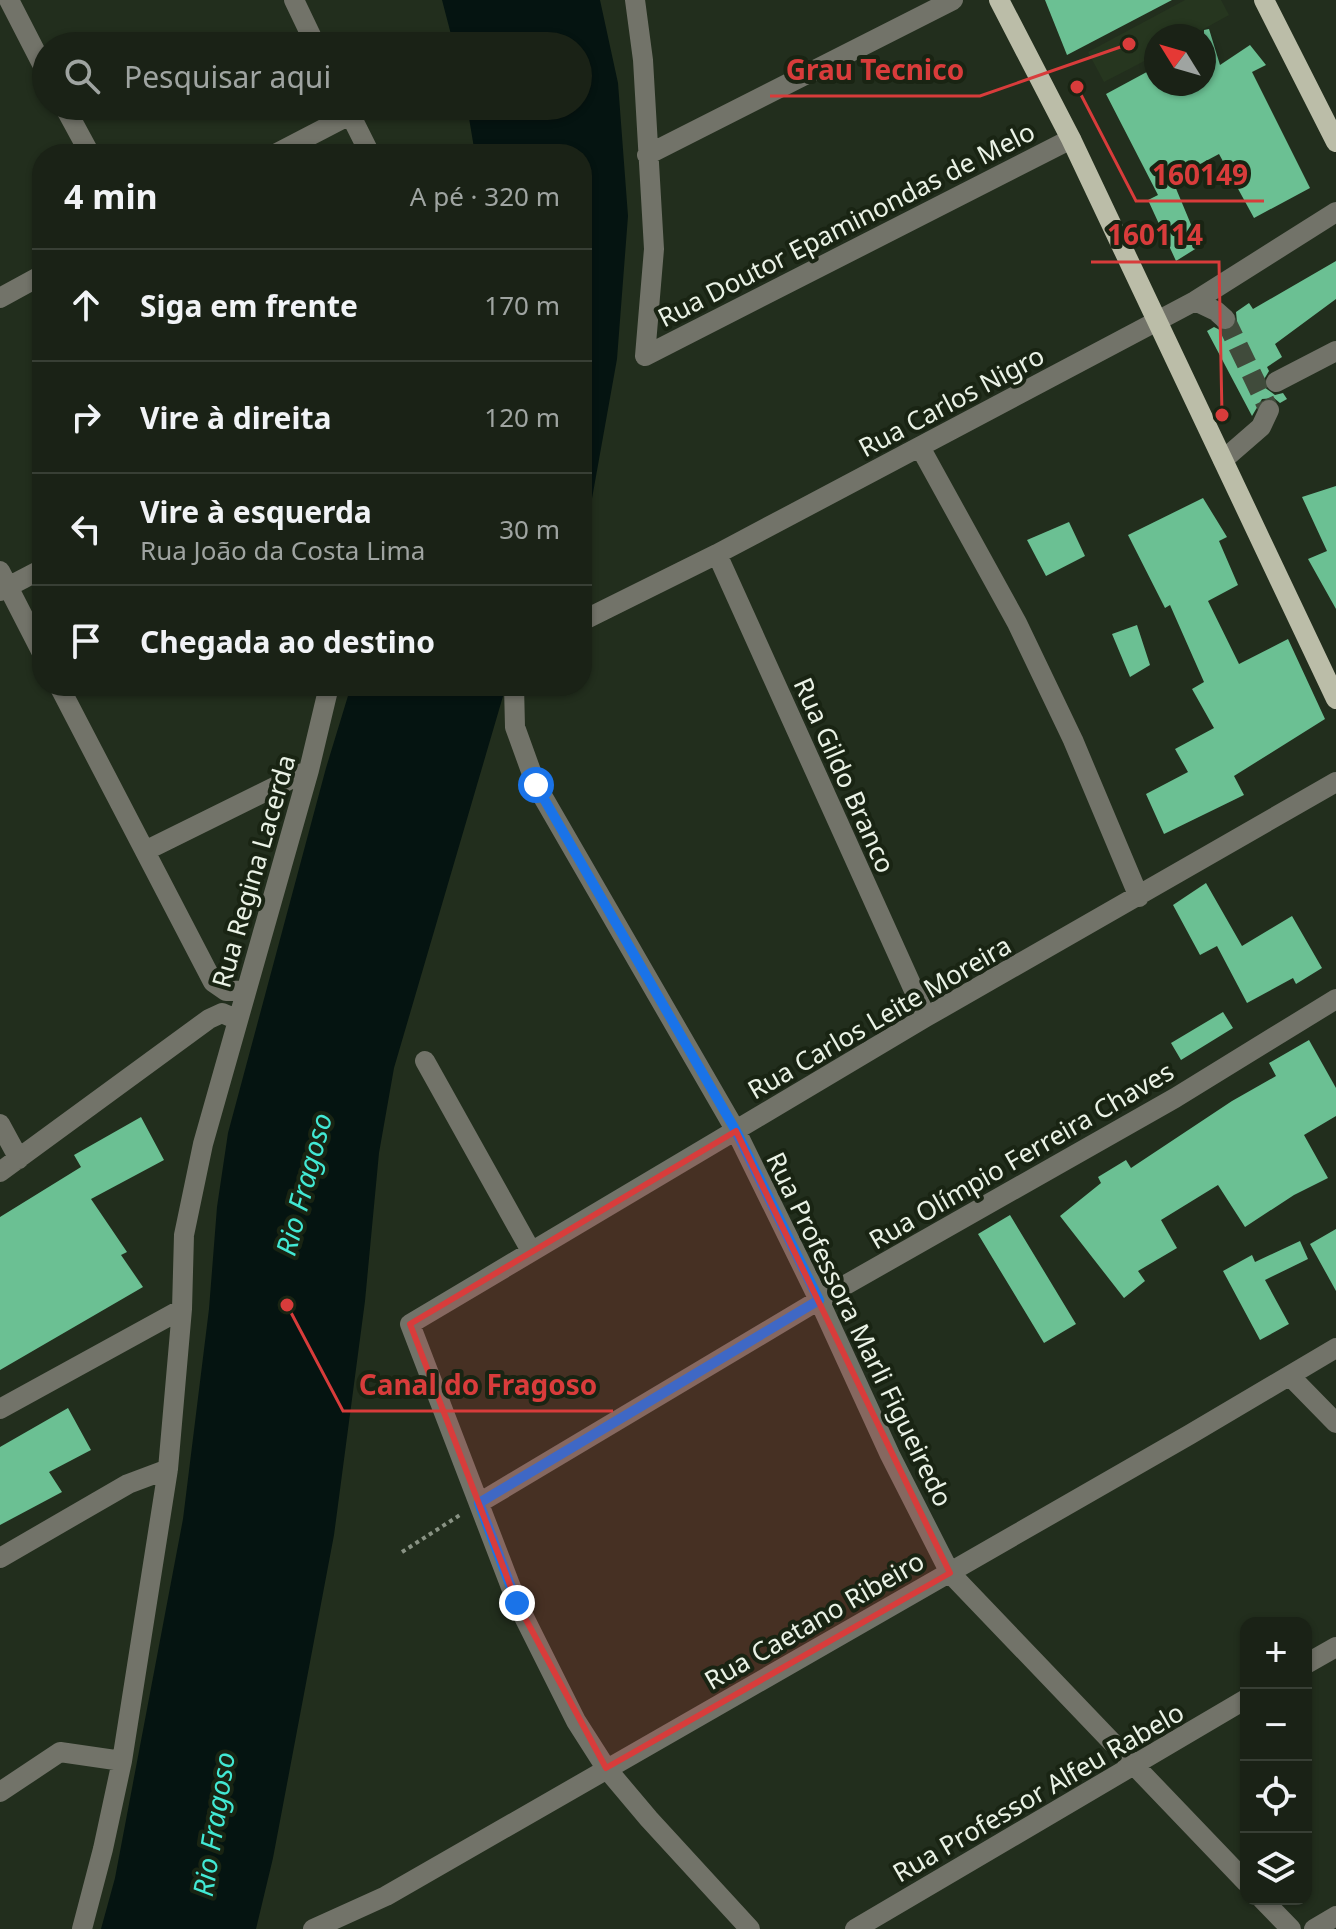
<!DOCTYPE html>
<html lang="pt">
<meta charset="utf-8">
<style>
body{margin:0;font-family:"Noto Sans",sans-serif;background:#232a1f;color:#f1f3f6}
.controls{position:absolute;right:24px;bottom:24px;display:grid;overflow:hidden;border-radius:16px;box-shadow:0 2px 6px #0004}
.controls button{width:72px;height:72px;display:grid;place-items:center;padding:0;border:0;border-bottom:2px solid #383f35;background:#1a2216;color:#f1f3f6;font:40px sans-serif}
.compass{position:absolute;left:1144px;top:24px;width:72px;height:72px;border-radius:50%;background:#1a2216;box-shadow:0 2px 6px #0004;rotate:307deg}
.stop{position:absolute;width:24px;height:24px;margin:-18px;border:6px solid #1a73e8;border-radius:50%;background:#fff}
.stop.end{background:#1a73e8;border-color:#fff;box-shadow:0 2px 8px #0008}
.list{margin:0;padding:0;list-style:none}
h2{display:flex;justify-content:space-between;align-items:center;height:104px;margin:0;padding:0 32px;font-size:34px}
h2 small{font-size:26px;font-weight:400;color:#9fa4a1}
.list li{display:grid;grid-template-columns:52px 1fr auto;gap:24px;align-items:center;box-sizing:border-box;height:112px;padding:0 32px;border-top:2px solid #383f35}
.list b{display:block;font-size:30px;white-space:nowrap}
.list p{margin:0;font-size:26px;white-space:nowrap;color:#9fa4a1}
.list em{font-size:26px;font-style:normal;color:#9fa4a1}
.icon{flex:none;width:44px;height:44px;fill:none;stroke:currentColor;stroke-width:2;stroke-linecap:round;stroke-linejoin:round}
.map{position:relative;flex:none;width:1336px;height:1929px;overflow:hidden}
.search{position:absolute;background:#1a2216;box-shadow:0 2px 6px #0004;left:32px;top:32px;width:560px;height:88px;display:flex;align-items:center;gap:20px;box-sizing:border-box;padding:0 28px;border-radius:44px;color:#9fa4a1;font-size:30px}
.panel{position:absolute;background:#1a2216;box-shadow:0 2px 6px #0004;left:32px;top:144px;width:560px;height:552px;border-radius:32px}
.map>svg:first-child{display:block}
.built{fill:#26361f}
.water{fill:#051411}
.building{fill:#6bc093}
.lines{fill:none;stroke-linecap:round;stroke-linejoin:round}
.minor-tunnel{stroke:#404b3b;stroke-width:20;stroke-dasharray:20 10;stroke-linecap:butt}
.path{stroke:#899384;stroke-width:4;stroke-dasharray:4 4;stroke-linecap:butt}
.minor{stroke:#727369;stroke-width:20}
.major{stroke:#bbbda8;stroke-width:20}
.route{stroke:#1a73e8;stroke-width:10}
.marked{fill:#d83c3b;fill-opacity:0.2;stroke:#d83c3b;stroke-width:6;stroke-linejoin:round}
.labels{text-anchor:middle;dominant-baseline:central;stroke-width:8;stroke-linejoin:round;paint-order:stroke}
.street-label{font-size:26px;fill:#eaf2e6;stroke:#192413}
.water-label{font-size:28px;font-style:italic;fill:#42e9d4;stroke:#192413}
.leader{fill:none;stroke:#d83c3b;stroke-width:3}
.callout-dot{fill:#d83c3b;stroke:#192413;stroke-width:3}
.callout-label{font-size:28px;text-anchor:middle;font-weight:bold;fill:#d83c3b;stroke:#192413;stroke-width:8;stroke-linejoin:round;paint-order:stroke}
</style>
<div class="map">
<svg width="1336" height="1929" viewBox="0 0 1336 1929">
<rect width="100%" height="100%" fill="#222e1d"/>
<path class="built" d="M1185,0H1221L1229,15L1191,36H1156V55L1104,82L1088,52Z"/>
<path class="water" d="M442,0H600L618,83L628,216L617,359L591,504L582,526V154H475L467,106H578V46H454Z
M351,686H506L394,1068L379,1153L365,1301L334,1535L273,1858L256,1929H101L115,1878L183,1519L209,1309L217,1207L228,1133L326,768Z"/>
<path class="building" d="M1045,0H1172L1067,55Z
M1209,29L1220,65L1250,45L1266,65L1252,72L1310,188L1254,218L1219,154L1172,179L1200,246L1176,261L1148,200L1158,195L1106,94L1156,67V84H1204V30Z
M1336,261V299L1275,344L1282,357L1267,367L1269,371L1263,381L1264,387L1275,395L1283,393L1287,399L1280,403L1274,398L1262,399L1252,416L1207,331L1214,327L1222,331H1230L1237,322L1236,312L1249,303L1253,309Z
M1336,486V609L1308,559L1327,551L1302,497Z
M1203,498L1227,537L1219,541L1238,585L1208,601L1239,664L1288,639L1325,719L1234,776L1244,795L1164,834L1146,794L1188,772L1175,749L1214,728L1192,689L1204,682L1170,605L1165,608L1128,535Z
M1069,522L1085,556L1046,576L1027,540Z
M1137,625L1150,665L1130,677L1112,634Z
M1206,883L1242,946L1292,916L1322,968L1296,984L1293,978L1247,1003L1217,946L1200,955L1173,905Z
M1223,1012L1233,1028L1181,1060L1171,1043Z
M1309,1040L1336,1088V1116L1304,1135L1328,1178L1294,1195L1245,1227L1218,1185L1161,1220L1177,1248L1138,1271L1145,1281L1124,1298L1060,1216L1101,1183L1098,1177L1126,1160L1131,1168L1232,1101L1276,1076L1269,1063Z
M141,1117L164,1160L91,1199L127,1252L121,1255L143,1287L0,1370V1217L81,1167L74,1155Z
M1010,1215L1076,1324L1044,1343L978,1234Z
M1336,1229V1291L1310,1244Z
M1300,1241L1308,1259L1265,1280L1289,1324L1260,1340L1223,1271L1252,1255L1255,1262Z
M68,1408L91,1450L49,1472L62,1492L0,1525V1447Z"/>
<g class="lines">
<path class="minor-tunnel" d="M1225,319L1269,410"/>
<path class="path" d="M402,1552L460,1515"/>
<path class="minor" d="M9,0L46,72
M294,0L316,46
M635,0L643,60L654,249L645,356
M64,106L90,154
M346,106L370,154
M275,154L350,115
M647,155L953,0
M0,298L42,275
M1195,301L1216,311L1225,319
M645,356L1071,139
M1276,382L1336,351
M920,447L1017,623L1073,740L1139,897
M1223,460L1261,427L1269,410
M717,554L926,1017
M0,571L42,653
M0,591L42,569
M582,621L717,554L1195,301L1336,212
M59,686L213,982L226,991L246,990
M514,686L515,727L536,785L736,1131L819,1300L890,1455L950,1573L1246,1882
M145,851L309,770
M425,1061L531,1251
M0,1124L19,1159
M0,1172L209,1019L222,1013L238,1020
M1290,1376L1336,1423
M0,1409L182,1309
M479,1503L819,1300L1175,1098L1336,999
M0,1558L128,1484L168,1469
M1306,1664L1336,1647
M0,1792L60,1752L122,1761
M1262,1899L1291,1929
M82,1929L103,1849L122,1761L168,1469L182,1309L184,1235L203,1144L309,770L329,686
M313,1929L386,1896L1189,1435L1336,1348
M750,1929L649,1819L606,1768L576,1721L517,1603L410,1324L926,1017L1336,782
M855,1929L1246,1699
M1314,1929L1336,1916"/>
<path class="major" d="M999,0L1071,139L1336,699
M1264,0L1336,142"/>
</g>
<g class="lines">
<path class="route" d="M517,1603L479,1503L819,1300L736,1131L536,785"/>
</g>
<path class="marked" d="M736,1131L950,1573L606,1768L517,1603L410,1324Z"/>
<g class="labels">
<g class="street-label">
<text transform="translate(846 224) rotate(-27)">Rua Doutor Epaminondas de Melo</text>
<text transform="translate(951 401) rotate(-28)">Rua Carlos Nigro</text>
<text transform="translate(845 775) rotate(66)">Rua Gildo Branco</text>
<text transform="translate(253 871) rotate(-74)">Rua Regina Lacerda</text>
<text transform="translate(879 1017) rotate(-30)">Rua Carlos Leite Moreira</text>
<text transform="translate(1021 1155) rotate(-30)">Rua Olímpio Ferreira Chaves</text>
<text transform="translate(860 1329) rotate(64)">Rua Professora Marli Figueiredo</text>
<text transform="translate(814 1620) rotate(-30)">Rua Caetano Ribeiro</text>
<text transform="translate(1038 1792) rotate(-30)">Rua Professor Alfeu Rabelo</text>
</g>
<g class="water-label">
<text transform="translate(303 1184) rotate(-75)">Rio Fragoso</text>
<text transform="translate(213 1824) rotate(-81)">Rio Fragoso</text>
</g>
</g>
<path class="leader" d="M1129 44L980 96H770M1077 87L1136 201H1264M1222 415L1219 262H1091M287 1305L343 1411H613"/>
<g class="callout-dot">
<circle cx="1129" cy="44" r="8"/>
<circle cx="1077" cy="87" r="8"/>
<circle cx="1222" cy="415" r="8"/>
<circle cx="287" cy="1305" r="8"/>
</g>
<g class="callout-label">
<text x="875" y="80">Grau Tecnico</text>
<text x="1200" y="185">160149</text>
<text x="1155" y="245">160114</text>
<text x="478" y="1395">Canal do Fragoso</text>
</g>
</svg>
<div class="controls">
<button>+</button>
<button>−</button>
<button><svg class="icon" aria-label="locate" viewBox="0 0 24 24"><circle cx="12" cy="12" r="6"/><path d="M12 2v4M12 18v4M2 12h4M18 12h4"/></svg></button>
<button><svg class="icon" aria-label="layers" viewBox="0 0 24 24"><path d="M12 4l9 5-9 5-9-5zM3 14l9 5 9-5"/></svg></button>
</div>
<svg class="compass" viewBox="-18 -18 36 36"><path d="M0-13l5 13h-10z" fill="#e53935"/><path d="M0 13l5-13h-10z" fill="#9fa4a1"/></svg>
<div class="stop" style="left:536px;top:785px"></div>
<div class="stop end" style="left:517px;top:1603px"></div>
<div class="search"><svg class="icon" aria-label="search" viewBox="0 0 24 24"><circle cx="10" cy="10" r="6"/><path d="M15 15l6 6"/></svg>Pesquisar aqui</div>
<section class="panel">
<h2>4 min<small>A pé · 320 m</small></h2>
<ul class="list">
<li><svg class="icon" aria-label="ahead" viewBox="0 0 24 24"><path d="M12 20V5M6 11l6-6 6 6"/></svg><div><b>Siga em frente</b></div><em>170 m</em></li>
<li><svg class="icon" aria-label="right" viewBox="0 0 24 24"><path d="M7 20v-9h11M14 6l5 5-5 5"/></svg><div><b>Vire à direita</b></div><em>120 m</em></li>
<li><svg class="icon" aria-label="left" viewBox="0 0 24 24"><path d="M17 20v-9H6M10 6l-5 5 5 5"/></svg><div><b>Vire à esquerda</b><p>Rua João da Costa Lima</p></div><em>30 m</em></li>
<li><svg class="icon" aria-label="arrive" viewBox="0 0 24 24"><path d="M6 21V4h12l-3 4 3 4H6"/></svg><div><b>Chegada ao destino</b></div></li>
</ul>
</section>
</div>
